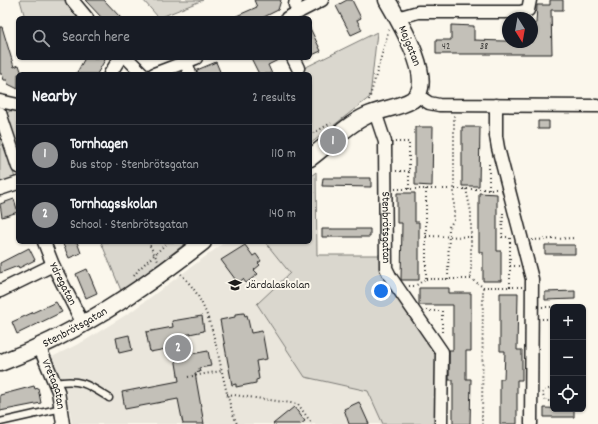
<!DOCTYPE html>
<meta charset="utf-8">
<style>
body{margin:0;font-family:Dekko,sans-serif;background:#242831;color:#f1f3f6}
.controls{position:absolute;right:12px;bottom:12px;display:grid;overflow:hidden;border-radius:6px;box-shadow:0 1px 3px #0004}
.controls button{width:36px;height:36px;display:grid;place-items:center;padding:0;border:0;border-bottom:1px solid #363941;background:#171b24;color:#f1f3f6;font:20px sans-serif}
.compass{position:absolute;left:502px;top:12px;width:36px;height:36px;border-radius:50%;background:#171b24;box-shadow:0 1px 3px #0004;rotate:169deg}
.you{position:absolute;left:381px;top:291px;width:14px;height:14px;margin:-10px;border:3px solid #fff;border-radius:50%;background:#1a73e8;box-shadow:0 0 0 6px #1a73e833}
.badge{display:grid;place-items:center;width:26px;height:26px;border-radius:50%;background:#919294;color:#fff;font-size:13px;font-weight:700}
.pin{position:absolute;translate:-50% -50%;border:2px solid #fff;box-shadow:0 1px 4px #0006}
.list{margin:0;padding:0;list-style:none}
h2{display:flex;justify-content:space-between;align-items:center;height:52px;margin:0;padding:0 16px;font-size:17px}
h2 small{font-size:13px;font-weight:400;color:#9ea1a6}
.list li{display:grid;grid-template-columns:26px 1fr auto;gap:12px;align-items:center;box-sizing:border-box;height:60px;padding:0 16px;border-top:1px solid #363941}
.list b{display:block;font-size:15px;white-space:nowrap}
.list p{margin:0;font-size:13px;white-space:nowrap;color:#9ea1a6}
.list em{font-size:13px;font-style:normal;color:#9ea1a6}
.icon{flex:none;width:22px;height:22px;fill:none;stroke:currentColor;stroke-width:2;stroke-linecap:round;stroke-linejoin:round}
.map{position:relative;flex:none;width:598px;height:424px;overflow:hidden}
.search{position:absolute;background:#171b24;box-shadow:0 1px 3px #0004;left:16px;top:16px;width:296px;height:44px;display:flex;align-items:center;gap:10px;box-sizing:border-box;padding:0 14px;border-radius:6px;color:#9ea1a6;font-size:15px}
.panel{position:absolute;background:#171b24;box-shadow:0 1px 3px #0004;left:16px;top:72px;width:296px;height:172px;border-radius:6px}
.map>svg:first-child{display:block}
.built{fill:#eae6dc}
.green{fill:#dad7ce;stroke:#7b7a75}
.building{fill:#c3c0b8;stroke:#1c1c1c}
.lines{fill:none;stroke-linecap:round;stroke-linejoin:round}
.lane-casing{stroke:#1c1c1c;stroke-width:9}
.street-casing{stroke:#1c1c1c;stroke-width:15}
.secondary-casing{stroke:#1c1c1c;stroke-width:19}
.path{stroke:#1c1c1c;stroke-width:2;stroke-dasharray:1 3;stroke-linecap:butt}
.lane{stroke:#fbf7ec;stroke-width:6}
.street{stroke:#fbf7ec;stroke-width:12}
.secondary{stroke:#fbf7ec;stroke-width:16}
.labels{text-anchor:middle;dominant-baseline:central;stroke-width:4;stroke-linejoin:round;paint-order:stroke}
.number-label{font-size:10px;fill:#464543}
.street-label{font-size:12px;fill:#1c1c1c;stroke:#fbf7ec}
.poi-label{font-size:12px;fill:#1c1c1c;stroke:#fbf7ec;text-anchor:start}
</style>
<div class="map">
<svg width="598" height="424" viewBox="0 0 598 424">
<rect width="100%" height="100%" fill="#fbf7ec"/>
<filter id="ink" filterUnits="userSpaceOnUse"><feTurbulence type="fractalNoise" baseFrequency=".025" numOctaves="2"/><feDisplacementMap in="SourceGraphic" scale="8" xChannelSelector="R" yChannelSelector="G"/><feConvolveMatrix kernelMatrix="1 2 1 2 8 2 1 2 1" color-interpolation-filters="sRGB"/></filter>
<g filter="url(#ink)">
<path class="built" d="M225,242H265L290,273L257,305L305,376L369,391L383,424H72L66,390L52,357L86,340L132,311Z"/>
<path class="green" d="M20,0H65L78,18H25Z
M143,0H203L159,18Z
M377,32L370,97L310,144V74H292Z
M18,110V148L7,113L10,111Z
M0,133L15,178L0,184Z
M316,172L317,255H382L437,352V424H383L368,391L305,377L257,304L290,273L265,242H310V177Z
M101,242H187L122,293Z"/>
<path class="building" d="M85,0H104L121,18H102Z
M254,0H281L278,10L262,18H232L257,7Z
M347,0H352L361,18L357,20L362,30L351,35L336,6Z
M550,0H563V10H551L552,54H436V40H451V25L474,26V40L532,42V24H536L537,5H550Z
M0,27H2L14,67L19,65L22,74H18V89L8,84L7,80H4L2,74H0Z
M310,28L321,51L310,56Z
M85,58H106L97,74H76Z
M251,58H282L268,65L272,74H259Z
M216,62L221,74H197V70Z
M538,121H549V129H538Z
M415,127H433L432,186L415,185Z
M462,127H480L479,186H462Z
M323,178H371V187L322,186Z
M397,193H415V222H419V280H401L402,223H397Z
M479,193L497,194V251H501V281H483V252H479Z
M14,199L18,212L2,217L0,204Z
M322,229H370V237H322Z
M62,242H77L81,253L69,258Z
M245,245L253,256L256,254L261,261L258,263L260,265L254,270L258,274L246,283L243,279L238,283L221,260Z
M545,245H575V254H545Z
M29,248L35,260L19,268L18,266L0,273V263Z
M87,269L97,293L86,298L76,274Z
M419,288H449V293H471V351H466V379H471L470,424H453V380H449V350H453V305H419Z
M575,291V299L545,300V292Z
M500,293H518L517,350H522V380H517V424H500V379H504L505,351H500Z
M56,302L62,312L17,334L12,322Z
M244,313L245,316L247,315L251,333L262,331L267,359L256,361L259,379L256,380V383L236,387V384L232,385L220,320L235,317V314Z
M202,316L204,331L175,337L177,347L150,352L146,332L173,327L172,321Z
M129,335L132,350L119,353L116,338Z
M208,351L211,366L199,368L200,372L195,373L204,424H183L178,399L125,409L122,392L179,381L175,357Z
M34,386L35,389L38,388L41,403L0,411V395Z
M359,402L369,424H349L344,409Z
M294,407L305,421L301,424H273Z
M544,408L574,409V417H544Z"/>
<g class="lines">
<g class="lane-casing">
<path id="lane" d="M55,383C80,378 89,385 109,398
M0,422L62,408"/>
</g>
<g class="street-casing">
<g id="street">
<path d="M72,0L87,18"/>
<path d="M296,0L295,5L299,12"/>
<path d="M287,18L322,0"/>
<path d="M397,18L418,12H520L528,10L530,0"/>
<path d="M127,58L143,74"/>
<path d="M293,58L298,68"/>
<path d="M186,62L190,74"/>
<path d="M110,74L120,58"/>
<path d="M154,74L196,58"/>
<path d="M417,95L429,103L439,105L598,106"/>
<path d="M0,101L18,105"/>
<path d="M496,105V136L498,148L532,279L531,424"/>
<path id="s1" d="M375,112L385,142L386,268L391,278L442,352L441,424"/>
<path d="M0,113L18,167"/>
<path d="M0,189L18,183"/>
<path id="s2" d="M44,242L53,265L83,324"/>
<path d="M0,291L53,265"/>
<path id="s3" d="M39,346L58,391L63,424"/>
</g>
</g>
<g class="secondary-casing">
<g id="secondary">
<path d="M310,158C329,144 345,126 366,116C380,109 399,108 412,100C438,83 398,19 387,0"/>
<path id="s4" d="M0,363C75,335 140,291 203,242"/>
</g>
</g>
<path class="path" d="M369,100L389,29
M310,135L331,123
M395,142H409V189
M396,171H409
M395,189H498
M466,189L471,212V279
M489,189V161
M503,213L502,237H510
M426,236L471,237
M510,238V287H523
M532,240L575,238
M148,242L158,261
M510,266H519
M181,274C187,281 195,289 199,298C220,336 220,384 237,424
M134,276L139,269L168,242
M426,279H471L483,287L482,424
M448,279L449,227L454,220V115
M409,286H415L426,279V189
M483,287H510
M542,307H569
M426,311H442V333
M542,319H553
M188,377L221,371
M553,388L544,390L542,394L546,401H553
M227,394L298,404L312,424"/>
<use href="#lane" class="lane"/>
<use href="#street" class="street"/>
<use href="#secondary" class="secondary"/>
</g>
</g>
<defs>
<g id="school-bare" transform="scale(1.08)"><path d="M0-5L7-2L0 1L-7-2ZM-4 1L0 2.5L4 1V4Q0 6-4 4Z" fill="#1c1c1c" stroke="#fbf7ec" stroke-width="2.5" paint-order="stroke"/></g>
</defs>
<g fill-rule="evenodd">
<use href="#school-bare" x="235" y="285"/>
</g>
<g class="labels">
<g class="number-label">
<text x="446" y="47">42</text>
<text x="484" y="47">38</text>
</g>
<g class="street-label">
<text transform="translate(409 46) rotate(68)">Majgatan</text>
<text stroke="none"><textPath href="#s1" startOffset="117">Stenbrötsgatan</textPath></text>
<text stroke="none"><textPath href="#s2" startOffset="46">Ydregatan</textPath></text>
<text stroke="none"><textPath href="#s4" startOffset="83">Stenbrötsgatan</textPath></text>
<text stroke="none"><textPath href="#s3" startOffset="41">Vretagatan</textPath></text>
</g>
<g class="poi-label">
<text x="246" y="285">Järdalaskolan</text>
</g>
</g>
</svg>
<div class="controls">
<button>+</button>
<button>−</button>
<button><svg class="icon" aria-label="locate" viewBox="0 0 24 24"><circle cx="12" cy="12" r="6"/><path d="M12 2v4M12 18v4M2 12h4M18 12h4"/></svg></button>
</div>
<svg class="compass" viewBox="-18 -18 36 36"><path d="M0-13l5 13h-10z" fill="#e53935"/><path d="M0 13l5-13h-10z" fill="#9ea1a6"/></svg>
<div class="you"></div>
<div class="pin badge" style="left:333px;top:141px">1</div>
<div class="pin badge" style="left:178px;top:348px">2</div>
<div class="search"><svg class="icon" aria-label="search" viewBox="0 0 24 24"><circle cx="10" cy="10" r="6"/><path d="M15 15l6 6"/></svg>Search here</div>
<section class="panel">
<h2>Nearby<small>2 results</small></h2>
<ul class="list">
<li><span class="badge">1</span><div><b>Tornhagen</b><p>Bus stop · Stenbrötsgatan</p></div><em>110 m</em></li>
<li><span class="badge">2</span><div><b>Tornhagsskolan</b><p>School · Stenbrötsgatan</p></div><em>140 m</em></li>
</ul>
</section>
</div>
